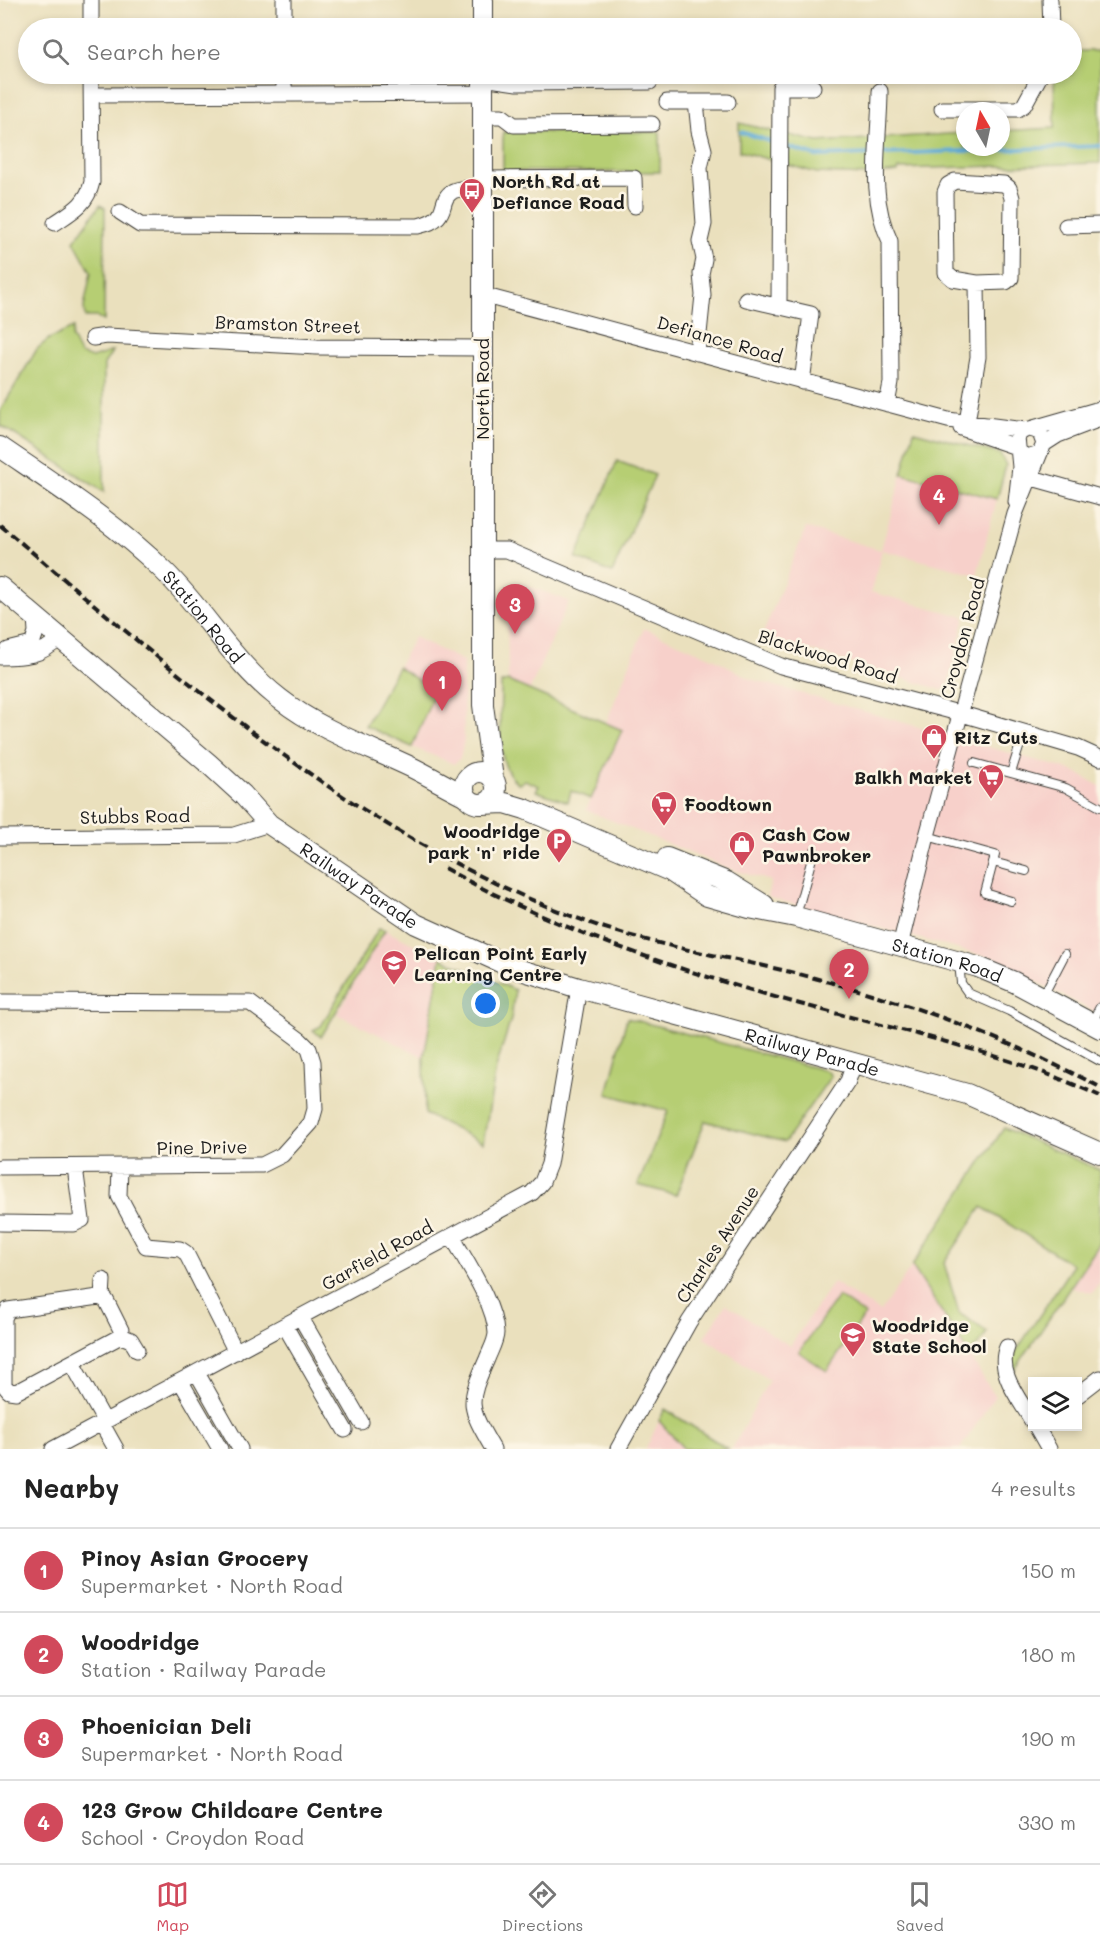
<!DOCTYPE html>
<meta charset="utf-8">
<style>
body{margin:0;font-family:Mali,sans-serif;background:#f6f6f6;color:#222}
.controls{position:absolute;right:18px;bottom:18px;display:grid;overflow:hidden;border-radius:0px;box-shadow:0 3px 9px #0003}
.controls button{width:54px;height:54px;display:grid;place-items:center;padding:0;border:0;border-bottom:2px solid #e0e0e0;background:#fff;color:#222;font:30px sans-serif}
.compass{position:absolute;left:956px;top:102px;width:54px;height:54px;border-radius:50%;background:#fff;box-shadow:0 3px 9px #0003;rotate:351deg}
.you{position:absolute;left:486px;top:1004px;width:21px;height:21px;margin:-15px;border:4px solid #fff;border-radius:50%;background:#1a73e8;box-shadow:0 0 0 9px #1a73e833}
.badge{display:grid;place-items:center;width:39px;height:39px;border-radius:50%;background:#d1495b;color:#fff;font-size:20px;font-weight:700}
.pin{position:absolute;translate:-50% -50px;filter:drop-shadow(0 2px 3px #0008)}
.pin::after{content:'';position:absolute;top:32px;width:21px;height:18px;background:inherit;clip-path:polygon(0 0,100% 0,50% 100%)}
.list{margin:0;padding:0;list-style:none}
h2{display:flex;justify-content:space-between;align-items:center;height:78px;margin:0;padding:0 24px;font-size:26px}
h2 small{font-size:20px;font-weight:400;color:#767676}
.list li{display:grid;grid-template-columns:39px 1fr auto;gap:18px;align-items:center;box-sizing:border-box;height:84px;padding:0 24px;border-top:2px solid #e0e0e0}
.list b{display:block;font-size:22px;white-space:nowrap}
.list p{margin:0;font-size:20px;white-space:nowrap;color:#767676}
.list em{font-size:20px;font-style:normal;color:#767676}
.icon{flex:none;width:33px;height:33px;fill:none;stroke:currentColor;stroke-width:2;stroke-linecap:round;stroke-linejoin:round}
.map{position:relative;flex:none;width:1100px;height:1449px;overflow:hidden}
.search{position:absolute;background:#fff;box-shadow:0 3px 9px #0003;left:18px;right:18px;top:18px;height:66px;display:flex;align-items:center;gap:15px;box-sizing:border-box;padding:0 21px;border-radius:33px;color:#767676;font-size:22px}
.sheet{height:414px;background:#fff}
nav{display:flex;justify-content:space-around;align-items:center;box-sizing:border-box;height:84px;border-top:2px solid #e0e0e0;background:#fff;font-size:16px;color:#767676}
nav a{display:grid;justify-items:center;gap:3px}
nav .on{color:#d1495b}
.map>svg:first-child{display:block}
.built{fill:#f7d0ca}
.green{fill:#b6ce73;stroke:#697548;stroke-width:1.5}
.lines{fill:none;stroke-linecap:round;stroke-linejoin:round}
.stream{stroke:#60acd8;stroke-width:4}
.service-casing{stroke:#3b3934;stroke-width:10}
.minor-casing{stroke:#3b3934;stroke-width:17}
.tertiary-casing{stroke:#3b3934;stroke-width:22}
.service{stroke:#fff;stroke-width:8}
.minor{stroke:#fff;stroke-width:15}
.tertiary{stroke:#fff;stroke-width:20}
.rail{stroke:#1c1c1c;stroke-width:4;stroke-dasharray:9 4.5;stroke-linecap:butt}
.labels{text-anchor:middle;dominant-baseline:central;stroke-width:5;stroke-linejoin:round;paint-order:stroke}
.poi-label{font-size:18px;font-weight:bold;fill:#1c1c1c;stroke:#fcf5e5;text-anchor:start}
.street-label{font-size:18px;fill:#1c1c1c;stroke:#fcf5e5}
</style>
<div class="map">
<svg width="1100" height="1449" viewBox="0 0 1100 1449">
<rect width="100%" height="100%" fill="#fcf5e5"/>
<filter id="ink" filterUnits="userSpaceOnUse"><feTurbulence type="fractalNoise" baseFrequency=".0167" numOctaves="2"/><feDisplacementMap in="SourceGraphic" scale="12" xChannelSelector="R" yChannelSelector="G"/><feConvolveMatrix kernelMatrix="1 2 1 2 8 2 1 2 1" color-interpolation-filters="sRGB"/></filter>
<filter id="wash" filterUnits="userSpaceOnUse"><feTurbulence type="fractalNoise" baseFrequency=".008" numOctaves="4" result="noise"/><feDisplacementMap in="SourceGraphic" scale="24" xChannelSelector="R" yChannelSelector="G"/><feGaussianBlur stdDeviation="1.35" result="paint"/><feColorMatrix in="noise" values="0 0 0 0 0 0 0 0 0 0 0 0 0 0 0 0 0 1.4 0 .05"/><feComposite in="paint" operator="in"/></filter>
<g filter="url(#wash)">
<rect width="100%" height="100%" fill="#eae0bd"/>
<path class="built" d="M902,474L997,499L977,575L882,550L871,592L965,617L947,688L942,690L762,636L806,528L881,550Z
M518,582L569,601L530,689L508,681L507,589Z
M644,628L717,660L751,679L1073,771L1100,786V1015L994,959L767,897L771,881L727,868L586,810L621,730L606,723Z
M414,637L463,661L464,741L460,758L454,764L412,747L435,691L398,667Z
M385,930L441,958L424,1057L337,1014Z
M1100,1243V1283L1092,1293L1069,1286Z
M912,1266L995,1396L960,1449H732L769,1380L704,1338L726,1304L790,1346L833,1282L880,1312Z
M659,1421L684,1449H646Z"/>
<path class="green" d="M1072,51H1100V163L898,169V172L870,175L817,173L739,151V123L818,142L965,133V147H1001V131L1055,128L1054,74H1072Z
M503,132H660V172L503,171Z
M100,205L105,208L104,321L97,317H85L84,307L91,272L74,241Z
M73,328L72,338L80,354L92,358L113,351L104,364V492L0,425V411L37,349L49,339Z
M914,431L1000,454L1006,465L997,499L902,474Z
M617,461L655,475L612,573L576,558Z
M398,667L435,691L412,747L365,726Z
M508,681L622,730L591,799L571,791L568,802L536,791L539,786L525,780L519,784C492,766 502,713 501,683Z
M379,928L385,930L321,1037L313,1030L321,1026Z
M441,958L515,990L511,1019L496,1068L483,1143L425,1114L424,1057Z
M627,1018L827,1071L831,1076L785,1142L705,1121L676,1195L638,1185L668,1111L607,1094Z
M1004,1128L1100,1170V1243L1014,1371L1012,1362L1016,1351L1073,1265L982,1207L944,1263L959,1313L987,1332L980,1343L968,1353L912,1266Z
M838,1296L865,1315L827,1371L799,1352Z
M665,1409L728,1449H684L659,1421Z"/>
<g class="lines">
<path class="stream" d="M741,132L775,143
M785,146L816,156L875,154
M882,154L1100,146"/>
</g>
</g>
<g filter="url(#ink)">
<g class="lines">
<g class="service-casing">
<path id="service" d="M974,763L1066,788L1100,807
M1011,773L1024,732
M927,836L995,855L985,893L1011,901
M993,862L1026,871
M796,916L814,851
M959,963L961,983L968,993L1009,1011L1100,1061
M1043,996L1065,954
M1092,1022L1100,1007"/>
</g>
<g class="minor-casing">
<path id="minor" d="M91,0V28
M284,0V28
M1050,0L1051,28
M284,74V93
M483,78L517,83L650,82V74
M880,91C880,141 867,194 890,241L891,383L887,404
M92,95L483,93
M667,102H728
M696,102L699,131L704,150L700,168L704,224L700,241L704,259L701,274L703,295L697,353
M942,109H1018L1024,105L1041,74
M483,116H502L514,125L652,124
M482,179L634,178L635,206
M120,212L140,225L418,226C453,218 436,201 453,191C462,187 474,189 483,188
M55,223C73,211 87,204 92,182L91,74
M1066,226L1100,225
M482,295L948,420L1025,430
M746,299L811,314L802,382
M779,307L780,87H813
M93,338L107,336L317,347L482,348
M967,422L978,357L977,283L1006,282L1011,278L1012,198L1009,188L1004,184L955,181L948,185L945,192L946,273L953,279L977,283
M961,428L1016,447
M1030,429L1100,409
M1044,444L1058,435L1100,419
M1032,478L1100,497
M1016,502L1020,467L1017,437C1023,428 1031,427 1040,433L1044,444L1040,453L1027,457L1019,452
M484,550H507L781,666L962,714L1078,748L1100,758
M8,650L32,644L36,632L35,617
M0,657C24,657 42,656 59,638
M0,837L234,835L269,824
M900,946L927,836L1015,514L1040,453
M0,1002L250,1003L300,1040L309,1049L313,1062L315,1109L311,1123L282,1155L262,1165L0,1167
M120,1167L119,1196L146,1246L180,1249L186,1253L236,1352
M0,1223L74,1224L82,1220L75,1167
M452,1236C466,1262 495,1304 496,1333C496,1341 490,1351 487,1359C467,1404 468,1406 493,1449
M99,1297L106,1300L121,1330V1336L16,1392L9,1391L4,1385V1318L8,1310Z
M102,1298L103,1280
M301,1318L361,1422
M285,1326L345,1430
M121,1336L131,1340L137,1350
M1007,1347C996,1373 1020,1399 1032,1421
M72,1363L105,1422
M197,1373L240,1449
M181,1382L220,1449
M1078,1395L1100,1378
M102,1424L116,1449
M1036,1426L1049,1449
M53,1449L532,1193L542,1182L549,1164L579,988
M618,1449L689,1322L848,1081L854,1063"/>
</g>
<g class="tertiary-casing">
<g id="tertiary">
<path d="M483,0V28"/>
<path d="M483,74V705L493,779"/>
<path id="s1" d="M0,447C57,486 114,522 164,571C205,611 234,664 280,699C321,731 367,746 413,768C431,777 448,787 466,796"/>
<path id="s2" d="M0,587L209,764L243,795L269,824L416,924L511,967L579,988L967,1094L1100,1153"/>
<circle cx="480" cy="788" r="16"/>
<path id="s3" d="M481,804L505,803L525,809L670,871L707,896L749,908L796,917L978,967L1014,982L1100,1028"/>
<path d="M667,858L727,882L764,905"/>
</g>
</g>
<use href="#service" class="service"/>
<use href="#minor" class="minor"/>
<use href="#tertiary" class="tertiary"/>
<path class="rail" d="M0,525C178,675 353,833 574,917C653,948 737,957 818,979C915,1004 1011,1041 1100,1087
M444,868C556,930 677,970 800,1004C901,1031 1005,1052 1100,1096"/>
</g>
</g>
<defs>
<g id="bus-pin" transform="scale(1.35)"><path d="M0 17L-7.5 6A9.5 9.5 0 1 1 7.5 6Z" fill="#d1495b" stroke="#fcf5e5"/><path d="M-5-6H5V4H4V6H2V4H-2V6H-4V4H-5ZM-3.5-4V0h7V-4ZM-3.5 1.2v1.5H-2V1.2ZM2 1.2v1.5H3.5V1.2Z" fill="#fff"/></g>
<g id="shop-pin" transform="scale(1.35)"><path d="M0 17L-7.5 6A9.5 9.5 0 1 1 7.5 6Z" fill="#d1495b" stroke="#fcf5e5"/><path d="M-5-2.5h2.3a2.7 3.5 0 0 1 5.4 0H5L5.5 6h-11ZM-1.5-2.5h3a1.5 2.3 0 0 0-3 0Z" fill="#fff"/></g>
<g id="supermarket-pin" transform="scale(1.35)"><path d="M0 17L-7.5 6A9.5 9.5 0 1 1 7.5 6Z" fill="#d1495b" stroke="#fcf5e5"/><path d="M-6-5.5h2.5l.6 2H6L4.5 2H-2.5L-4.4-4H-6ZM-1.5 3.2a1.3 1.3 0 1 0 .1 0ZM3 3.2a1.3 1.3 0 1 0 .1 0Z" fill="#fff"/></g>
<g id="parking-pin" transform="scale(1.35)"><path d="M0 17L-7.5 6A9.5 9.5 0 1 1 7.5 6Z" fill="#d1495b" stroke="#fcf5e5"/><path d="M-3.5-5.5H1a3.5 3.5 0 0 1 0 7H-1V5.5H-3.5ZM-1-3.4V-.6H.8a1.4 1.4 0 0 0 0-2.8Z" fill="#fff"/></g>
<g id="school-pin" transform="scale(1.35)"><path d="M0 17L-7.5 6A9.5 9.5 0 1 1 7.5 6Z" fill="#d1495b" stroke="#fcf5e5"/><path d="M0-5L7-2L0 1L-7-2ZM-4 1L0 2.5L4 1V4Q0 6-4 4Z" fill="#fff"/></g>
</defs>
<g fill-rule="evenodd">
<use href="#bus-pin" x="472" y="191"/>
<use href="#shop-pin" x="934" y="737"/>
<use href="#supermarket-pin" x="991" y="777"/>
<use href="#supermarket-pin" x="664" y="804"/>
<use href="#parking-pin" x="559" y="841"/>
<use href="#shop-pin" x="742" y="844"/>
<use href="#school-pin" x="394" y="963"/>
<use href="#school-pin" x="853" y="1335"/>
</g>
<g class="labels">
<g class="poi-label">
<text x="492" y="181">North Rd at<tspan x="492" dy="21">Defiance Road</tspan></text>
<text x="954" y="737">Ritz Cuts</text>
<text x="972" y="777" text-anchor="end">Balkh Market</text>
<text x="684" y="804">Foodtown</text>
<text x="540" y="831" text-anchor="end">Woodridge<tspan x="540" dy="21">park 'n' ride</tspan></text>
<text x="762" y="834">Cash Cow<tspan x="762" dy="21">Pawnbroker</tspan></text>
<text x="414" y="953">Pelican Point Early<tspan x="414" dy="21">Learning Centre</tspan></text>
<text x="872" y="1325">Woodridge<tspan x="872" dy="21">State School</tspan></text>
</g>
<g class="street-label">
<text transform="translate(288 324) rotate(2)">Bramston Street</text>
<text transform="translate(720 339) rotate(16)">Defiance Road</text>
<text transform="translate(482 389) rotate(-90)">North Road</text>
<text stroke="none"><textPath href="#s1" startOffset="266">Station Road</textPath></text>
<text transform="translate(962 638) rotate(-75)">Croydon Road</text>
<text transform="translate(828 656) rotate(17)">Blackwood Road</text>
<text transform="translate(135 816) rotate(-1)">Stubbs Road</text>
<text stroke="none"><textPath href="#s2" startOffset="468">Railway Parade</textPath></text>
<text stroke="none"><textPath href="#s3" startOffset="496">Station Road</textPath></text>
<text stroke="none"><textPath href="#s2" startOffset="954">Railway Parade</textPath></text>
<text transform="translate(202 1147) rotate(-1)">Pine Drive</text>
<text transform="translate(717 1244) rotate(-57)">Charles Avenue</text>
<text transform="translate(377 1255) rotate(-29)">Garfield Road</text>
</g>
</g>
</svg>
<div class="controls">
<button><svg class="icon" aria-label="layers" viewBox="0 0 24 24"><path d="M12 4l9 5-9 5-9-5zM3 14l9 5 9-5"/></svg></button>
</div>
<svg class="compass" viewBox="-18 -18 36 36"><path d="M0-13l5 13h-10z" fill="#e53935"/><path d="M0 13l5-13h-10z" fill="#767676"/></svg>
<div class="you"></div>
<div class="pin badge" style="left:442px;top:711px">1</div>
<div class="pin badge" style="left:849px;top:999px">2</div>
<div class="pin badge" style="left:515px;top:634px">3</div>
<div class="pin badge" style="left:939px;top:525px">4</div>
<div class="search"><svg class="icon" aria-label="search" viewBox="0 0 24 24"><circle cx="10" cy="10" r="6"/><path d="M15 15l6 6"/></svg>Search here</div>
</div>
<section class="sheet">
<h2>Nearby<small>4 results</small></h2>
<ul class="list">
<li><span class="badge">1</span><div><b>Pinoy Asian Grocery</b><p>Supermarket · North Road</p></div><em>150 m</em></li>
<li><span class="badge">2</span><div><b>Woodridge</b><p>Station · Railway Parade</p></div><em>180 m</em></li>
<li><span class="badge">3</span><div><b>Phoenician Deli</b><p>Supermarket · North Road</p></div><em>190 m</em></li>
<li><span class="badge">4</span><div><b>123 Grow Childcare Centre</b><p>School · Croydon Road</p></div><em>330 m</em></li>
</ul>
</section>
<nav>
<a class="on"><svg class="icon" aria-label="map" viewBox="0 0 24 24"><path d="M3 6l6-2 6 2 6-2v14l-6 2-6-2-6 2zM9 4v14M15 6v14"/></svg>Map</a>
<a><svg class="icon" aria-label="directions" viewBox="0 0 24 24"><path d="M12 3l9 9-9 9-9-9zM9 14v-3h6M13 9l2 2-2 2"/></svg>Directions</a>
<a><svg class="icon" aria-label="saved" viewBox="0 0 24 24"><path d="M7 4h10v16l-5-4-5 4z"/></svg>Saved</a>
</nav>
